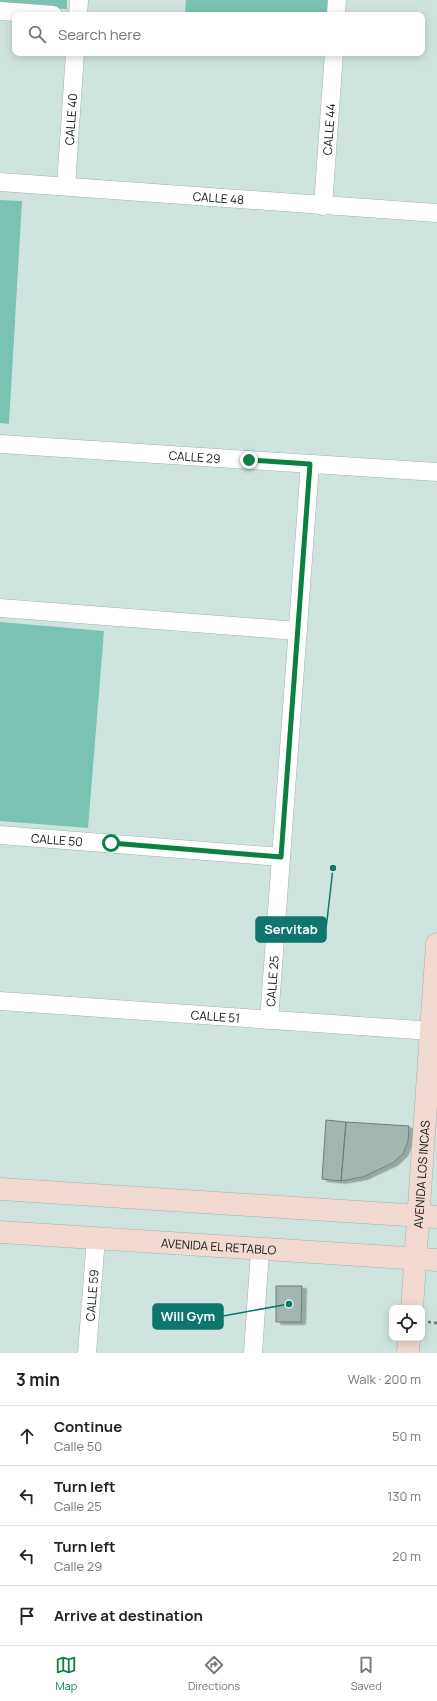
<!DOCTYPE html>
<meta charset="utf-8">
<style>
body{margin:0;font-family:Manrope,sans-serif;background:#f2f2f2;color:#222}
.controls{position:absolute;right:12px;bottom:12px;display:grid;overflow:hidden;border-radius:8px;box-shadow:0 2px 10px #0003}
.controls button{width:36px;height:36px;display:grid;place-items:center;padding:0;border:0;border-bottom:1px solid #e0e0e0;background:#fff;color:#222;font:20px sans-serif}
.stop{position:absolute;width:12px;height:12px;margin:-9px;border:3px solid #0b8043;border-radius:50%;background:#fff}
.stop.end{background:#0b8043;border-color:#fff;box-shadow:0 1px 4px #0008}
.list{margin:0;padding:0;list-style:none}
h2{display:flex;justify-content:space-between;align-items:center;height:52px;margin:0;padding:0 16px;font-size:17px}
h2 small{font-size:13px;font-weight:400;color:#767676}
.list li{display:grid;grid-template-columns:26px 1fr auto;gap:12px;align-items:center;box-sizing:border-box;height:60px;padding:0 16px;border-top:1px solid #e0e0e0}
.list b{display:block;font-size:15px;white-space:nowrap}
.list p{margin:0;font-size:13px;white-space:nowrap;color:#767676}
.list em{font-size:13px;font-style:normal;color:#767676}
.icon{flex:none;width:22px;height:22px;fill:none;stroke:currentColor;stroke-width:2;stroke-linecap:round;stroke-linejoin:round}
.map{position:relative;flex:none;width:437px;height:1353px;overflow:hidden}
.search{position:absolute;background:#fff;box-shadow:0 2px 10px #0003;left:12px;right:12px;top:12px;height:44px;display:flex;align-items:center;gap:10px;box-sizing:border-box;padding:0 14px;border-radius:8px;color:#767676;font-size:15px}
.sheet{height:292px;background:#fff}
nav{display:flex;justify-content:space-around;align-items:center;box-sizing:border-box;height:56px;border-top:1px solid #e0e0e0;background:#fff;font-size:11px;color:#767676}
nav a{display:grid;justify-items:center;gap:2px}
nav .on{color:#0b8043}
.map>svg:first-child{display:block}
.green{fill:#7ac3b3}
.building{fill:#a2b5b0;stroke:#6c7e79;filter:url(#shadow)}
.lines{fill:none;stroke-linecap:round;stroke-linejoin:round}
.minor-casing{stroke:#a1b3af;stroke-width:19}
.secondary-casing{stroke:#a1b3af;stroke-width:23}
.path{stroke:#6b7875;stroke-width:2.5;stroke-dasharray:3 3;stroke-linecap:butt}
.minor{stroke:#fff;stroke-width:18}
.secondary{stroke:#f2dad2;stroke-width:22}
.route{stroke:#0b8043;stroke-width:5}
.labels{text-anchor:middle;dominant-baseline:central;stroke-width:3;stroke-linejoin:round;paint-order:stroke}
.street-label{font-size:12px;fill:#0e1513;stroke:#ddf1ec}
.leader{fill:none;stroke:#0f766e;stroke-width:1.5}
.callout-dot{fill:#0f766e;stroke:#ddf1ec;stroke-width:1.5}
.callout{fill:#0f766e;stroke:#0f766e;stroke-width:1.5}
.callout-label{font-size:13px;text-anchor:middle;font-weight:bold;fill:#fff}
</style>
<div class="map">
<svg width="437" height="1353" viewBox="0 0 437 1353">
<defs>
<filter id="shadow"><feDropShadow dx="4.5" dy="2.5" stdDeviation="0" flood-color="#0004"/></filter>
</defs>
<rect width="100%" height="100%" fill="#d0e4df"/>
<path class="green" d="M0,0H67V9L0,4Z
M186,0H328L327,15H185Z
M0,200L22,201L9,424L0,423Z
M0,622L104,631L88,828L0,821Z"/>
<path class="building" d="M326,1120L346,1122L341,1181L322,1179Z
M346,1122L409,1126L408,1142L403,1154L393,1163L363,1177L341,1181Z
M276,1286H302L301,1322H276Z"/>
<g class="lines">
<g class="minor-casing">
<g id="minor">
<path d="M0,11L53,15"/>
<path d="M78,15L79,0"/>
<path d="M336,15L337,0"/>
<path id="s1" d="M0,182L437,213"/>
<path id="s2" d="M66,186L75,53"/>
<path id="s3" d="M323,206L334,53"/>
<path id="s4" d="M0,444L437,472"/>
<path d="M0,608L298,631"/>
<path id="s5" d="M0,835L281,857"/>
<path id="s6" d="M0,1001L432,1031"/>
<path id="s7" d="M269,1020L310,464"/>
<path id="s8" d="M87,1353L96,1238"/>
<path d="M253,1353L260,1250"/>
</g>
</g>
<g class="secondary-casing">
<g id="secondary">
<path d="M0,1189L437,1217"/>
<path id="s9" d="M0,1232L437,1260"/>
<path id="s10" d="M412,1308L437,944"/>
<path d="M408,1353L409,1338"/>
</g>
</g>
<path class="path" d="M428,1322L437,1323"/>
<use href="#minor" class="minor"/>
<use href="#secondary" class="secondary"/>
</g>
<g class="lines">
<path class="route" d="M111,843L281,857L310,464L249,460"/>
</g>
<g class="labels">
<g class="street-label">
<text stroke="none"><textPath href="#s2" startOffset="67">CALLE 40</textPath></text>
<text stroke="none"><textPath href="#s3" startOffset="77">CALLE 44</textPath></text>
<text stroke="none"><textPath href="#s1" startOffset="219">CALLE 48</textPath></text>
<text stroke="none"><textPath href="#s4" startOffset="195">CALLE 29</textPath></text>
<text stroke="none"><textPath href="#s5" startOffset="57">CALLE 50</textPath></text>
<text stroke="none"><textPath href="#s7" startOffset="39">CALLE 25</textPath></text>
<text stroke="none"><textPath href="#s6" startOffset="216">CALLE 51</textPath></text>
<text stroke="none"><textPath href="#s10" startOffset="134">AVENIDA LOS INCAS</textPath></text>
<text stroke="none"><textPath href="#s9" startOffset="219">AVENIDA EL RETABLO</textPath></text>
<text stroke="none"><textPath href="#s8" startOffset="58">CALLE 59</textPath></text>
</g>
</g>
<path class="leader" d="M333 868L326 929M289 1304L223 1316"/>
<g class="callout-dot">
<circle cx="333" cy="868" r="4"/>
<circle cx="289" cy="1304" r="4"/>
</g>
<g class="callout">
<rect x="256" y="917" width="70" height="25" rx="4"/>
<rect x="153" y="1304" width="70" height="25" rx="4"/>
</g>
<g class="callout-label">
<text x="291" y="934">Servitab</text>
<text x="188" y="1321">Will Gym</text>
</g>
</svg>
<div class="controls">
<button><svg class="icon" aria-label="locate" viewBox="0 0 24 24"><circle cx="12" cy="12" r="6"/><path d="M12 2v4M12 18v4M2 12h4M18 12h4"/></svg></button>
</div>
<div class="stop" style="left:111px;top:843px"></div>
<div class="stop end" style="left:249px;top:460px"></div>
<div class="search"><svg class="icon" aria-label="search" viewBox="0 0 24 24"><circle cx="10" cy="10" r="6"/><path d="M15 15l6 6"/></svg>Search here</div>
</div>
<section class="sheet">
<h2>3 min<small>Walk · 200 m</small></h2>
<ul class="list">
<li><svg class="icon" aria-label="ahead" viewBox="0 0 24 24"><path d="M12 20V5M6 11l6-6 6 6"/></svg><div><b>Continue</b><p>Calle 50</p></div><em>50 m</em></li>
<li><svg class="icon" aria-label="left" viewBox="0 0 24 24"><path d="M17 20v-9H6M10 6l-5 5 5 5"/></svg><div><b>Turn left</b><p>Calle 25</p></div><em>130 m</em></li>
<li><svg class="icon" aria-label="left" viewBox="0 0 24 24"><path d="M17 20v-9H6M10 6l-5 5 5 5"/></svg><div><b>Turn left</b><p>Calle 29</p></div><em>20 m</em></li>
<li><svg class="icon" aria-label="arrive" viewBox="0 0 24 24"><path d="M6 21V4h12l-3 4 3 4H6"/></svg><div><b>Arrive at destination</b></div></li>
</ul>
</section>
<nav>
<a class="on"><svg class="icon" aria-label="map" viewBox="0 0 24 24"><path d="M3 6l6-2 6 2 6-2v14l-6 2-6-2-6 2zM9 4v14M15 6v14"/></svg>Map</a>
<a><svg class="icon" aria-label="directions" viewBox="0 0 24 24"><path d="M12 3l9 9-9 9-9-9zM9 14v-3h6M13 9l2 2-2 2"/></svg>Directions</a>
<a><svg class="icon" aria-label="saved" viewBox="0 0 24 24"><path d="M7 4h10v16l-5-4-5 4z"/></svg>Saved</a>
</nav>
